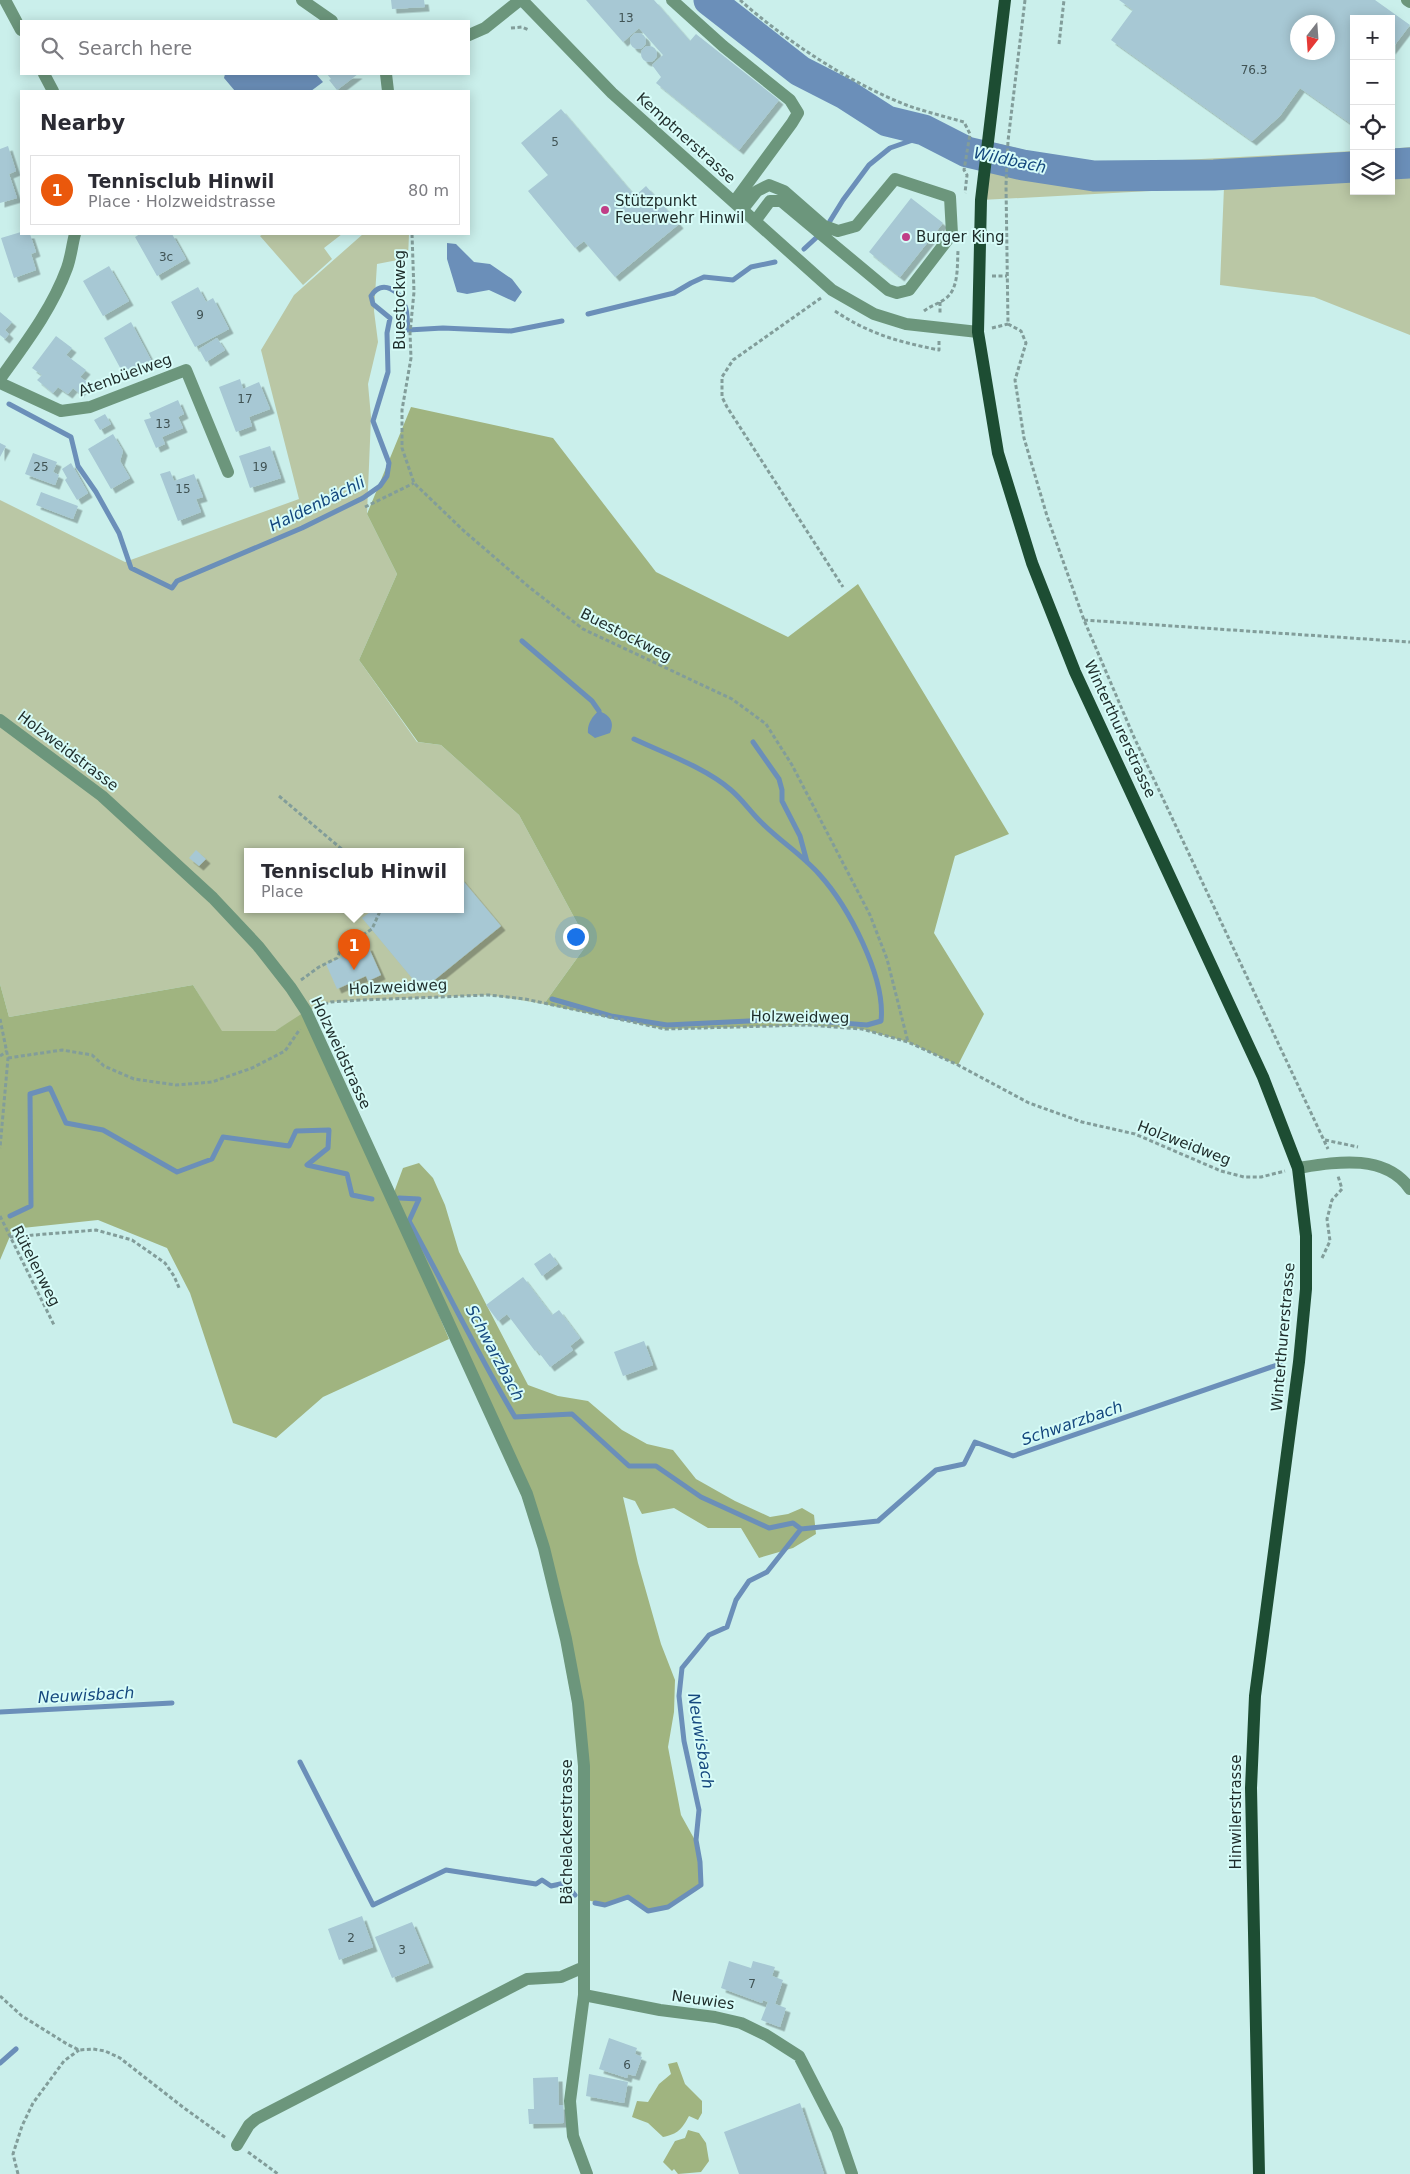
<!DOCTYPE html>
<meta charset="utf-8">
<style>
body{margin:0;font-family:"DejaVu Sans",sans-serif;background:#f2f2f3;color:#2b2b33}
.controls{position:absolute;right:15px;top:15px;display:grid;overflow:hidden;border-radius:0px;box-shadow:0 2px 12px #0003}
.controls button{width:45px;height:45px;display:grid;place-items:center;padding:0;border:0;border-bottom:1px solid #e1e1e2;background:#fff;color:#2b2b33;font:25px sans-serif}
.compass{position:absolute;left:1290px;top:15px;width:45px;height:45px;border-radius:50%;background:#fff;box-shadow:0 2px 12px #0003;rotate:197deg}
.you{position:absolute;left:575px;top:936px;width:18px;height:18px;margin:-12px;border:4px solid #fff;border-radius:50%;background:#1a73e8;box-shadow:0 0 0 8px #1a73e833}
.badge{display:grid;place-items:center;width:32px;height:32px;border-radius:50%;background:#ea580c;color:#fff;font-size:16px;font-weight:700}
.pin{position:absolute;translate:-50% -41px;filter:drop-shadow(0 1px 2px #0008)}
.pin::after{content:'';position:absolute;top:26px;width:18px;height:15px;background:inherit;clip-path:polygon(0 0,100% 0,50% 100%)}
.popup{position:absolute;left:244px;top:848px;width:220px;height:65px;box-sizing:border-box;display:grid;place-content:center;border-radius:0px;background:#fff;filter:drop-shadow(0 1px 4px #0005);font-size:16px;white-space:nowrap;color:#7c7c81}
.popup b{font-size:19px;color:#2b2b33}
.popup::after{content:'';position:absolute;left:50%;top:100%;margin-left:-10px;border:10px solid transparent;border-top-color:#fff}
.list{margin:0;padding:0;list-style:none}
h2{display:flex;justify-content:space-between;align-items:center;height:65px;margin:0;padding:0 20px;font-size:21px}
h2 small{font-size:16px;font-weight:400;color:#7c7c81}
.list li{display:grid;grid-template-columns:32px 1fr auto;gap:15px;align-items:center;box-sizing:border-box;height:70px;margin:0 10px 10px;padding:0 10px;border:1px solid #e1e1e2;border-radius:0px}
.list b{display:block;font-size:19px;white-space:nowrap}
.list p{margin:0;font-size:16px;white-space:nowrap;color:#7c7c81}
.list em{font-size:16px;font-style:normal;color:#7c7c81}
.icon{flex:none;width:28px;height:28px;fill:none;stroke:currentColor;stroke-width:2;stroke-linecap:round;stroke-linejoin:round}
.map{position:relative;flex:none;width:1410px;height:2174px;overflow:hidden}
.search{position:absolute;background:#fff;box-shadow:0 2px 12px #0003;left:20px;top:20px;width:450px;height:55px;display:flex;align-items:center;gap:12px;box-sizing:border-box;padding:0 18px;border-radius:0px;color:#7c7c81;font-size:19px}
.panel{position:absolute;background:#fff;box-shadow:0 2px 12px #0003;left:20px;top:90px;width:450px;height:145px;border-radius:0px}
.map>svg:first-child{display:block}
.green{fill:#bac7a5;fill-rule:evenodd}
.forest{fill:#a0b480}
.water{fill:#6b8fb9}
.lines{fill:none;stroke-linecap:round;stroke-linejoin:round}
.stream{stroke:#6b8fb9;stroke-width:5}
.river{stroke:#6b8fb9;stroke-width:31}
.building{fill:#a7c8d4;fill-rule:evenodd;filter:url(#shadow)}
.path{stroke:#829d9a;stroke-width:3;stroke-dasharray:4 2.5;stroke-linecap:butt}
.minor{stroke:#6c967c;stroke-width:12}
.major{stroke:#1d4d33;stroke-width:12}
.poi-dot{fill:#c03e87;stroke:#d7fcf8;stroke-width:2}
.labels{text-anchor:middle;dominant-baseline:central;stroke-width:4;stroke-linejoin:round;paint-order:stroke}
.number-label{font-size:12px;fill:#405354}
.street-label{font-size:15px;fill:#1e2c2a;stroke:#d7fcf8}
.poi-label{font-size:15px;fill:#1e2c2a;stroke:#d7fcf8;text-anchor:start}
.water-label{font-size:16px;font-style:italic;fill:#15487e;stroke:#d7fcf8}
</style>
<div class="map">
<svg width="1410" height="2174" viewBox="0 0 1410 2174">
<defs>
<filter id="shadow"><feDropShadow dx="4.5" dy="4.5" stdDeviation="0" flood-color="#0004"/></filter>
</defs>
<rect width="100%" height="100%" fill="#caefeb"/>
<path class="green" d="M987,141L1088,165L1354,151V191H1391V149L1410,147V335L1314,297L1220,285L1224,187L981,200Z
M263,234H342L324,248L332,259L303,285L260,236Z
M363,234H409L408,258L377,264L374,311L378,342L368,384L371,417L367,514L397,574L359,660L417,742L441,745L519,815L588,943L544,1004L489,995L361,1000L331,1002L318,1006L275,1031H221L193,985L9,1017L0,984V500L125,562L299,499L261,350L294,295ZM248,851H460V909H248Z"/>
<path class="forest" d="M411,407L553,438L656,572L788,637L858,584L1009,834L955,856L934,933L984,1014L958,1065L908,1042L862,1029L807,1025L665,1029L544,1004L588,943L519,815L441,745L418,742L359,660L397,574L367,514Z
M0,984L9,1017L193,985L222,1031H275L306,1011L383,1183L449,1339L323,1397L276,1438L233,1423L190,1293L167,1248L98,1220L13,1229L0,1260Z
M419,1163L433,1178L445,1205L459,1252L528,1385L558,1396L588,1401L622,1430L647,1444L673,1450L696,1479L735,1501L770,1517L788,1514L802,1508L814,1515L816,1534L793,1548L759,1558L741,1528H708L674,1508L642,1514L635,1501L623,1497L638,1563L661,1644L675,1680L674,1712L668,1747L681,1815L696,1842L700,1862L701,1885L668,1907L648,1911L628,1897L605,1905L584,1899V1766L544,1548L393,1195L403,1168Z
M677,2062L685,2084L702,2101V2113L698,2120L689,2116C682,2129 678,2134 663,2137L648,2123L632,2117L637,2101L648,2102L659,2084L671,2074L668,2064Z
M688,2130L699,2133L706,2143L709,2161L701,2172L678,2174L674,2169L672,2171L663,2162L675,2141L685,2138Z"/>
<path class="water" d="M225,74H316L323,82L311,91H235L224,78Z
M447,243L456,244L474,262L490,264L512,279L522,292L515,302L489,290L467,294L457,292L447,259Z
M599,711C610,715 615,722 610,733L595,738L588,733C587,725 592,716 599,711Z"/>
<g class="lines">
<path class="stream" d="M830,221L843,200L869,165L890,148L910,141L924,130
M804,249L817,237
M588,314L674,293L691,283L704,277L733,280L751,267L775,262
M9,404L71,437L78,466L96,492L119,533L131,568L172,588L177,581L302,528L363,498L380,486L387,476L389,463L373,421L388,372L387,333L390,318L373,304L371,296C382,278 400,291 405,306C408,313 407,323 408,330L443,328L511,331L562,321
M522,641L592,701L599,711
M753,742L779,779L782,790V801L800,836L807,862
M552,999L611,1016L667,1025L791,1019L867,1025L881,1021C886,977 848,906 819,874C802,855 780,841 762,823C751,813 743,800 731,790C706,768 664,753 634,739
M399,1198L419,1199L409,1221C445,1286 477,1353 515,1417L572,1414L629,1466H656L701,1497L769,1528L793,1523L801,1529L878,1521L936,1470L964,1464L975,1442L1013,1456L1280,1364
M10,1216L31,1206L30,1094L50,1088L66,1123L103,1130L177,1172L212,1159L223,1137L289,1146L296,1131L329,1130L328,1148L307,1165L347,1174L352,1195L372,1199
M0,1712L172,1703
M300,1762L373,1905L446,1870L536,1884L542,1880L551,1886L565,1883L575,1895
M595,1903L605,1905L628,1897L648,1911L668,1907L701,1885L700,1862L696,1840L699,1810L684,1741L679,1696L682,1668L709,1635L727,1627L736,1600L749,1581L767,1572L801,1529
M0,2063L16,2049"/>
<path class="river" d="M709,0L800,71L845,94L887,121L924,130L967,152L1023,165L1094,176L1214,175L1354,167
M1391,164L1410,163"/>
</g>
<path class="building" d="M391,0H424L425,7L392,9Z
M586,0H654L690,41L696,34L779,100L739,150L656,83L661,77L652,65L663,55L639,28L623,42Z
M1119,0H1375L1410,25L1391,50V19H1354V126L1300,88L1280,116L1252,141L1111,40L1133,10ZM1298,22H1328V52H1298Z
M630 41a8 8 0 1 1 16 0a8 8 0 1 1-16 0Z
M641 54a8 8 0 1 1 16 0a8 8 0 1 1-16 0Z
M327,74H358L337,90L329,80L331,79Z
M561,109L635,196L646,186L679,224L615,277L584,241L575,248L528,191L548,175L521,143Z
M8,146L16,171L9,174L17,198L0,203V149Z
M911,198L943,223L900,277L869,252Z
M21,232V234H30L36,252L31,254L36,270L14,278L1,238Z
M140,234H172L186,259L157,276L135,237Z
M109,266L129,301L103,316L83,281Z
M198,287L206,302L213,298L229,329L195,347L171,302Z
M0,312L12,322L5,330L9,334L5,339L0,335Z
M131,322L151,360L124,375L104,338Z
M56,336L72,348L66,355L86,370L80,377L87,382L79,393L73,388L68,394L58,387L53,393L37,380L42,375L32,368Z
M217,338L225,350L206,362L199,349Z
M240,379L243,389L259,382L270,409L249,417L252,426L236,432L219,387Z
M178,400L184,414L178,417L183,428L162,437L165,444L156,448L144,420L151,418L149,413Z
M105,414L111,424L100,430L94,420Z
M113,434L123,451L120,461L130,478L111,489L88,449Z
M0,443L6,446L0,457Z
M270,446L281,478L250,488L239,456Z
M33,453L57,462L53,472L59,475L55,485L25,474Z
M71,463L88,493L77,500L65,480L67,478L62,469Z
M170,471L174,481L194,474L203,497L196,499L201,512L178,521L160,474Z
M41,492L78,506L73,519L36,505Z
M196,850L206,859L199,866L189,858Z
M460,877L501,926L432,982L416,983L362,918L374,909H460Z
M368,946L381,975L368,981L366,976L337,989L326,964Z
M550,1253L558,1264L542,1276L534,1264Z
M523,1277L552,1315L559,1310L580,1338L570,1346L573,1350L550,1367L537,1350L535,1351L507,1314L498,1321L486,1305Z
M644,1341L653,1365L623,1376L614,1352Z
M362,1916L373,1947L339,1960L328,1929Z
M412,1922L429,1963L392,1978L375,1937Z
M729,1961L751,1968L753,1961L775,1967L772,1976L783,1980L775,2004L786,2008L780,2027L761,2020L768,2002L763,2000L762,2003L721,1988Z
M609,2038L637,2048L635,2054L642,2057L635,2076L628,2074L627,2078L599,2069Z
M589,2074L628,2082L624,2103L586,2096Z
M558,2077L559,2105H563L564,2123L529,2124L528,2109H534L533,2078Z
M800,2103L824,2174H739L724,2132Z"/>
<g class="lines">
<path class="path" d="M740,0C786,41 851,84 909,106C927,112 946,117 964,122L970,134L964,170L967,175L965,193
M1025,0L1008,141L1006,185L1008,324L1021,331L1026,343L1015,380L1024,438L1047,516L1084,620L1133,735L1328,1149
M511,28L522,27L529,30
M1059,44L1064,0
M412,234L414,292L410,333L411,358L402,410V448L414,483L464,531L529,587L583,629L732,699L766,724L792,765L870,915L887,959L908,1042
M992,276H1007
M821,298L733,360L722,377V397L727,407L843,587
M940,302V314
M835,311C869,334 899,342 939,350V340
M924,311C930,306 938,304 945,299C959,289 957,267 958,251
M992,328L1008,324
M365,507L414,483
M1084,620L1410,642
M279,796L344,851
M301,980L319,967L337,958L341,949L372,929L381,909
M318,1006L331,1002L361,1000L489,995L525,999L665,1029L807,1025L862,1029L908,1042L958,1065L1029,1103L1082,1122L1135,1134L1221,1171L1244,1177H1261L1285,1171
M0,1019L8,1058L0,1148
M0,1056L7,1051
M8,1058L62,1050L92,1055L104,1066L134,1079L176,1085L212,1082L252,1068L285,1051L300,1029
M1325,1140L1358,1147
M0,1216L54,1325
M10,1237L96,1230L132,1240L165,1263L174,1276L180,1290
M1322,1258L1330,1241L1327,1219L1332,1200L1342,1189L1338,1176
M0,1996L22,2016L67,2044L79,2050L93,2049L105,2051L120,2058L184,2108L226,2138
M248,2152L278,2174
M18,2174L13,2154L22,2126L33,2103L64,2061L79,2050"/>
<path class="minor" d="M5,0L21,30
M302,0L332,21
M522,0L612,93L832,290L874,314L906,324L978,332
M672,0L723,46L790,100L798,113L792,123L734,202
M1407,0L1410,2
M469,35L485,28L520,0
M44,74L53,91
M386,74L388,91
M742,210L757,191L769,185L784,191L824,226L838,231L856,226L895,179L950,197L952,234L909,290L897,293L888,290L781,201H770L755,221
M0,379C25,344 52,309 67,268C71,257 72,245 75,234
M0,383L61,411L90,407L186,370L228,472
M0,720L102,796L213,898L258,946L291,988L306,1011L527,1494L544,1548L566,1639L578,1703L584,1766V1995L570,2101L573,2136L587,2174
M1298,1168C1336,1162 1385,1153 1410,1189
M584,1995L660,2010L715,2017L741,2023L766,2035L799,2056L837,2130L852,2174
M237,2145L249,2125L256,2119L527,1979L561,1977L584,1967"/>
<path class="major" d="M1005,0L981,200L978,332L998,453L1032,563L1075,672L1263,1077L1298,1168L1306,1236V1289L1299,1362L1255,1696L1251,1788L1259,2174"/>
</g>
<g class="poi-dot">
<circle cx="605" cy="210" r="5"/>
<circle cx="906" cy="237" r="5"/>
</g>
<g class="labels">
<g class="number-label">
<text x="626" y="18">13</text>
<text x="1254" y="70">76.3</text>
<text x="555" y="142">5</text>
<text x="166" y="257">3c</text>
<text x="200" y="315">9</text>
<text x="245" y="399">17</text>
<text x="163" y="424">13</text>
<text x="41" y="467">25</text>
<text x="260" y="467">19</text>
<text x="183" y="489">15</text>
<text x="351" y="1938">2</text>
<text x="402" y="1950">3</text>
<text x="752" y="1984">7</text>
<text x="627" y="2065">6</text>
</g>
<g class="street-label">
<text transform="translate(686 138) rotate(42)">Kemptnerstrasse</text>
<text transform="translate(400 300) rotate(-90)">Buestockweg</text>
<text transform="translate(125 375) rotate(-20)">Atenbüelweg</text>
<text transform="translate(626 635) rotate(27)">Buestockweg</text>
<text transform="translate(1120 729) rotate(65)">Winterthurerstrasse</text>
<text transform="translate(68 751) rotate(37)">Holzweidstrasse</text>
<text transform="translate(398 987) rotate(-3)">Holzweidweg</text>
<text transform="translate(800 1017) rotate(1)">Holzweidweg</text>
<text transform="translate(341 1053) rotate(65)">Holzweidstrasse</text>
<text transform="translate(1184 1143) rotate(21)">Holzweidweg</text>
<text transform="translate(36 1266) rotate(63)">Rütelenweg</text>
<text transform="translate(1283 1337) rotate(-85)">Winterthurerstrasse</text>
<text transform="translate(1236 1812) rotate(-90)">Hinwilerstrasse</text>
<text transform="translate(567 1832) rotate(-90)">Bächelackerstrasse</text>
<text transform="translate(703 2000) rotate(8)">Neuwies</text>
</g>
<g class="poi-label">
<text x="615" y="201">Stützpunkt<tspan x="615" dy="17">Feuerwehr Hinwil</tspan></text>
<text x="916" y="237">Burger King</text>
</g>
<g class="water-label">
<text transform="translate(1010 160) rotate(12)">Wildbach</text>
<text transform="translate(317 504) rotate(-26)">Haldenbächli</text>
<text transform="translate(495 1353) rotate(62)">Schwarzbach</text>
<text transform="translate(1072 1423) rotate(-19)">Schwarzbach</text>
<text transform="translate(86 1695) rotate(-3)">Neuwisbach</text>
<text transform="translate(701 1741) rotate(81)">Neuwisbach</text>
</g>
</g>
</svg>
<div class="controls">
<button>+</button>
<button>−</button>
<button><svg class="icon" aria-label="locate" viewBox="0 0 24 24"><circle cx="12" cy="12" r="6"/><path d="M12 2v4M12 18v4M2 12h4M18 12h4"/></svg></button>
<button><svg class="icon" aria-label="layers" viewBox="0 0 24 24"><path d="M12 4l9 5-9 5-9-5zM3 14l9 5 9-5"/></svg></button>
</div>
<svg class="compass" viewBox="-18 -18 36 36"><path d="M0-13l5 13h-10z" fill="#e53935"/><path d="M0 13l5-13h-10z" fill="#7c7c81"/></svg>
<div class="you"></div>
<div class="pin badge" style="left:354px;top:970px">1</div>
<div class="popup"><b>Tennisclub Hinwil</b>Place</div>
<div class="search"><svg class="icon" aria-label="search" viewBox="0 0 24 24"><circle cx="10" cy="10" r="6"/><path d="M15 15l6 6"/></svg>Search here</div>
<section class="panel">
<h2>Nearby<small></small></h2>
<ul class="list">
<li><span class="badge">1</span><div><b>Tennisclub Hinwil</b><p>Place · Holzweidstrasse</p></div><em>80 m</em></li>
</ul>
</section>
</div>
